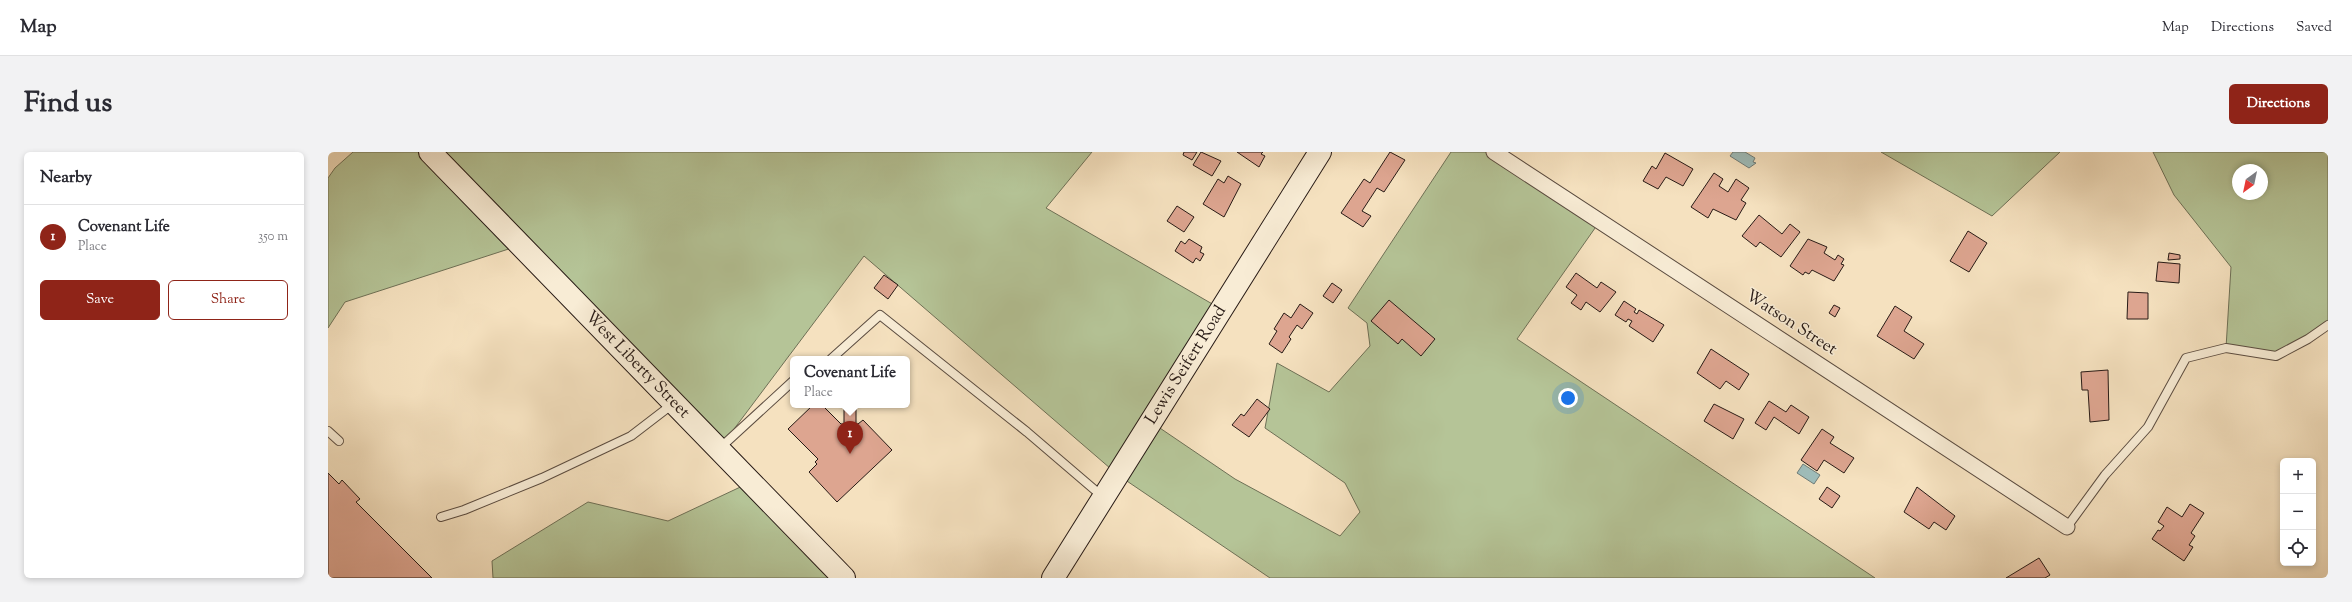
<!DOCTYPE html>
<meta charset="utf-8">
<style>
body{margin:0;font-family:"Sorts Mill Goudy",serif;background:#f2f2f3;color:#2b2b33}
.controls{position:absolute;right:12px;bottom:12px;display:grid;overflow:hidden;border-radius:6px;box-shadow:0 2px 6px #0003}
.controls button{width:36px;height:36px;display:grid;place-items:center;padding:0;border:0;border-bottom:1px solid #e1e1e2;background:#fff;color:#2b2b33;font:20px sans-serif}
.compass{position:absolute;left:1904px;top:12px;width:36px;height:36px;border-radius:50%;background:#fff;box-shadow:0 2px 6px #0003;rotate:213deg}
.you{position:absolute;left:1240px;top:246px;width:14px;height:14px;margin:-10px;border:3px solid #fff;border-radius:50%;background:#1a73e8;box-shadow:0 0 0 6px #1a73e833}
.badge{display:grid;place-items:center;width:26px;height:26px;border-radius:50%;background:#8f2418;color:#fff;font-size:13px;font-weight:700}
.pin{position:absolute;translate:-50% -33px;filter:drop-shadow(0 1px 2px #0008)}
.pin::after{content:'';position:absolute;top:21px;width:14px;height:12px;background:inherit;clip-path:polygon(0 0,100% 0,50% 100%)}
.popup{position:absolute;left:462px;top:204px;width:120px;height:52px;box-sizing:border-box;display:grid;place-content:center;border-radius:6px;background:#fff;filter:drop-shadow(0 1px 3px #0005);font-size:13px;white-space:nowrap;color:#7c7c81}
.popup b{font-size:15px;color:#2b2b33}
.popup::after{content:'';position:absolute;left:50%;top:100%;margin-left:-8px;border:8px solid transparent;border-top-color:#fff}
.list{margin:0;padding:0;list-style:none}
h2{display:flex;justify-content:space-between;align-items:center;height:52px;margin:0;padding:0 16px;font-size:17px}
h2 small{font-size:13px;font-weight:400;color:#7c7c81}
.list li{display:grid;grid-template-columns:26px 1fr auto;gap:12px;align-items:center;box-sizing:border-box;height:64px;padding:0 16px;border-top:1px solid #e1e1e2}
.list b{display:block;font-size:15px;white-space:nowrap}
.list p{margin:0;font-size:13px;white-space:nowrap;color:#7c7c81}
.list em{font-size:13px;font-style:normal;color:#7c7c81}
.actions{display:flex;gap:8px;padding:12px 16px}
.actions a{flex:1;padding:9px 0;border:1px solid #8f2418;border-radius:6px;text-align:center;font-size:14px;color:#8f2418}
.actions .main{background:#8f2418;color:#fff}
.icon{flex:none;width:22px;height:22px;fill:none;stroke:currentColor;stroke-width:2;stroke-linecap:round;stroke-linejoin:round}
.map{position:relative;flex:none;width:2000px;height:426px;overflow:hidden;border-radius:6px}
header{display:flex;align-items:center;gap:24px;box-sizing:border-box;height:56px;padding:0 20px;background:#fff;border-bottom:1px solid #e1e1e2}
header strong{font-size:19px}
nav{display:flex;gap:22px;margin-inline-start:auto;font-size:14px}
.intro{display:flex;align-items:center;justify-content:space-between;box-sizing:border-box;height:96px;padding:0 24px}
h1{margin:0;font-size:28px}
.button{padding:10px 18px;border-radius:6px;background:#8f2418;color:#fff;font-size:14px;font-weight:700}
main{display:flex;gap:24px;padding:0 24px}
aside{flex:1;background:#fff;border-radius:6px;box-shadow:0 2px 6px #0003}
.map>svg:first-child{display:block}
.green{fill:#b5c497;stroke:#6e7056;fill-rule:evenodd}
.water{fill:#9ebcb9;stroke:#6f7c78}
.building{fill:#dda590;stroke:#281b16}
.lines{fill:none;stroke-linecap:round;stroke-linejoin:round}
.lane-casing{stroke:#5b4c40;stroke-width:10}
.street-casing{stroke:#5b4c40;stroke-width:17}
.secondary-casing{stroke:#281b16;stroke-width:24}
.lane{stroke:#f8ecd5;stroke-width:8}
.street{stroke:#f8ecd5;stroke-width:15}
.secondary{stroke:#f8ecd5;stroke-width:22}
.labels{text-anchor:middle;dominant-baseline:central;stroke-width:3;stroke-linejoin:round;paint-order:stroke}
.street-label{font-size:17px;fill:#281b16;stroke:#f8ecd5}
</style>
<header>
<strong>Map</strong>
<nav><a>Map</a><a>Directions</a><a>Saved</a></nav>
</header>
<div class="intro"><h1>Find us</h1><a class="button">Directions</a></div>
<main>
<aside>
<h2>Nearby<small></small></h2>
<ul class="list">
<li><span class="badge">1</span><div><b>Covenant Life</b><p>Place</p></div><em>350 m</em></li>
</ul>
<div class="actions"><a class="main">Save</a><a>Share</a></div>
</aside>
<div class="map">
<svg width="2000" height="426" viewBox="0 0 2000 426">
<rect width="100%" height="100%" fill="#f5e1bf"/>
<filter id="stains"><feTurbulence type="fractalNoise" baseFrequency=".005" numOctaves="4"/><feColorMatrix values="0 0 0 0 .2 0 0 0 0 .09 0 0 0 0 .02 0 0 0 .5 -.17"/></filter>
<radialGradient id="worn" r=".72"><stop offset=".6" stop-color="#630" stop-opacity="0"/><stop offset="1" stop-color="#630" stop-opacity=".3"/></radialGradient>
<path class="green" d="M25,0H764L718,56L893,157L823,270L907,327L1012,384L1032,360L1017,331L937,276L949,211L1001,240L1042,194L1039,171L1020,156L1123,0H1166L1272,69L1189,187L1547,426H942L790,323L536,104L391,297L193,93L17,150L0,176V26L7,16Z
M1553,0H1732L1664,64Z
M1825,0H2000V173L1948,204L1898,196L1903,115L1846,43ZM1910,18H1934V42H1910Z
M423,330L516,426H165L164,409L260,350L340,369Z"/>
<path class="water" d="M1405,0H1417L1427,6L1425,10L1428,11L1421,16L1402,4Z
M1475,312L1492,323L1486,332L1469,321Z"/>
<path class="building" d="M856,0H869L864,8L855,3Z
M873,0L893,9L884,24L865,13Z
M909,0H935L933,2L937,4L931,15Z
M1062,0L1077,8L1056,40L1049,36L1034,59L1043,64L1035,75L1013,61L1036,27L1042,31Z
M1337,1L1365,17L1355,34L1338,25L1330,37L1315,29L1324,14L1328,17Z
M1386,21L1395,27L1391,34L1400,40L1408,27L1421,36L1413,48L1418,51L1408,68L1385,57L1380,66L1363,55Z
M900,24L913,32L896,65L875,52L890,27L896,31Z
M849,54L866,65L856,80L839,69Z
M1431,63L1454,82L1462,72L1472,80L1453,105L1432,90L1428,95L1414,84Z
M1640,79L1659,91L1641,120L1622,109Z
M861,87L874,95L872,100L876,102L872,109L868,106L865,111L847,99L853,89L857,92Z
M1480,87L1499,95L1496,101L1507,108L1510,103L1516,107L1513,112L1516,113L1506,129L1484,118L1481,122L1477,120L1475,123L1462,114Z
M1841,101L1852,103V107L1840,108Z
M1830,110L1852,112L1851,131L1828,129Z
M1248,121L1269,136L1273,130L1288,140L1272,160L1258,150L1253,158L1243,151L1249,143L1238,135Z
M556,123L570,133L560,147L546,136Z
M1004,131L1014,138L1005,151L995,144Z
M1800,140L1820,141V167H1799Z
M1061,148L1107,187L1093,204L1074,187L1070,192L1043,169Z
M1296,149L1308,157L1306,160L1309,162L1311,158L1336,173L1325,190L1301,174L1304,169L1300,167L1298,170L1287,163Z
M972,152L985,161L974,177L969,173L961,185L963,187L954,201L941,192L949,179L946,177L956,161L963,166Z
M1506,153L1512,156L1507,165L1501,161Z
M1567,154L1584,165L1576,179L1596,192L1586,207L1549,184Z
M1383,197L1421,222L1411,238L1398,229L1392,237L1369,221Z
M1780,218L1781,268L1762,270L1760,238H1754L1753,220Z
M929,247L942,257L921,285L904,273L913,262L916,264Z
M1441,249L1458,260L1463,253L1481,265L1471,282L1446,265L1438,278L1427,271Z
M1386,252L1416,267L1405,287L1376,269Z
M485,253H494L513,272H530L535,268L564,298L509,350L481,320L489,312L487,310L490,307L460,277Z
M516,253H528V272H516Z
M1494,277L1506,285L1502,291L1526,306L1516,321L1496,308L1489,319L1473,308Z
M0,321L11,332L14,328L32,347L28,350L104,426H0Z
M1499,335L1512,344L1504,356L1491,347Z
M1589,335L1627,364L1618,378L1606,370L1601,377L1576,360Z
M1862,352L1876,361L1863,381L1867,384L1861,393L1865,395L1856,409L1824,387L1830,378L1832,379L1836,374L1830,370L1839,355L1854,365Z
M1711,406L1722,423L1717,426H1678Z"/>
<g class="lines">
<g class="lane-casing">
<path id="lane" d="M503,207L552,163L699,280L775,345
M0,279L11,289
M392,296L465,229
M113,365L136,358L214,326L303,284L346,251
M1739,375L1777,323L1820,275L1858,206L1898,196L1948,204L1980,187L2000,173"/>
</g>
<g class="street-casing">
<path id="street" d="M1166,0L1739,375"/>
</g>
<g class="secondary-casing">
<g id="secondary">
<path id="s1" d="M102,0L516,426"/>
<path id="s2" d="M725,426L992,0"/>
</g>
</g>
<use href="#lane" class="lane"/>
<use href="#street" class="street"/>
<use href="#secondary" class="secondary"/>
</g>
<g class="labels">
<g class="street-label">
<text transform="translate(1463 171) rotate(33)">Watson Street</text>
<text stroke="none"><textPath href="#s1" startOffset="297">West Liberty Street</textPath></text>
<text stroke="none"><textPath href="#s2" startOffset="251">Lewis Seifert Road</textPath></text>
</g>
</g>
<rect width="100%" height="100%" filter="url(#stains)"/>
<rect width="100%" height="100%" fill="url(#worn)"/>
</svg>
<div class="controls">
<button>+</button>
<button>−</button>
<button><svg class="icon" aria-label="locate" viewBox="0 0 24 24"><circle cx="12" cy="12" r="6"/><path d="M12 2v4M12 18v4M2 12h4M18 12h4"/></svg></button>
</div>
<svg class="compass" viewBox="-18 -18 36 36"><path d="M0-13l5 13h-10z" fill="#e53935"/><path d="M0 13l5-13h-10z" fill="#7c7c81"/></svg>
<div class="you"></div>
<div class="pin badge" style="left:522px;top:302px">1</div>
<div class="popup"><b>Covenant Life</b>Place</div>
</div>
</main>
